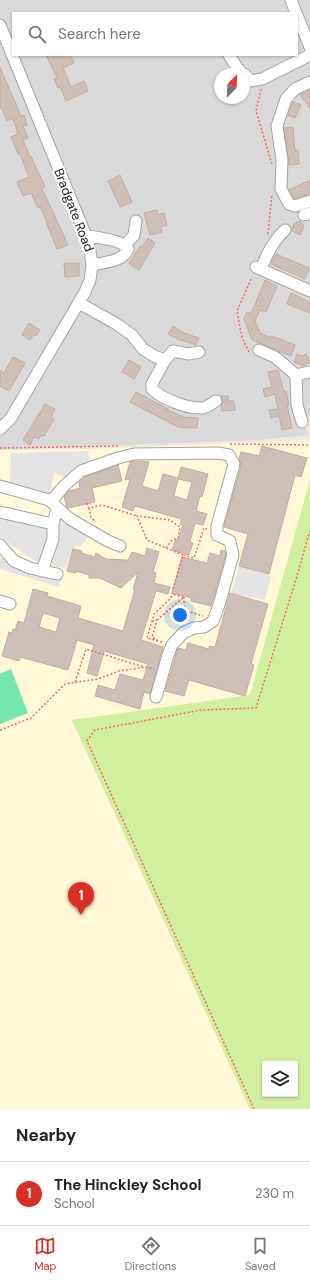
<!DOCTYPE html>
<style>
body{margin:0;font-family:"DM Sans",sans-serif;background:#f2f2f2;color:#222}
.controls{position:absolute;right:12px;bottom:12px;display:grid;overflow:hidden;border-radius:0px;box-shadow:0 1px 3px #0004}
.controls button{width:36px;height:36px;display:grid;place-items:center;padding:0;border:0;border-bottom:1px solid #e0e0e0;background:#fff;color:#222;font:20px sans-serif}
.compass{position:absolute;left:214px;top:68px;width:36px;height:36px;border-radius:50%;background:#fff;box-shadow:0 1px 3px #0004;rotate:24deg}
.you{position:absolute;left:180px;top:615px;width:14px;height:14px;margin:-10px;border:3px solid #fff;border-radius:50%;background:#1a73e8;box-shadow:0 0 0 6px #1a73e833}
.badge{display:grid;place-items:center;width:26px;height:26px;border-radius:50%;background:#d93025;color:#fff;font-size:13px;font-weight:700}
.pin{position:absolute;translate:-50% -33px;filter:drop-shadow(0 1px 2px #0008)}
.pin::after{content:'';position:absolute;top:21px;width:14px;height:12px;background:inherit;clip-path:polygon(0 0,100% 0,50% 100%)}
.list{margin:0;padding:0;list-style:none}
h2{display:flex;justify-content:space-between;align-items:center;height:52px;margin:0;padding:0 16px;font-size:17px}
h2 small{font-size:13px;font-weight:400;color:#767676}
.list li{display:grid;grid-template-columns:26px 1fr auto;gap:12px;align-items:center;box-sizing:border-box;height:64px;padding:0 16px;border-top:1px solid #e0e0e0}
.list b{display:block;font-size:15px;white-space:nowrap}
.list p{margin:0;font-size:13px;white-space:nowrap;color:#767676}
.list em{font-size:13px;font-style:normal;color:#767676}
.icon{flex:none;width:22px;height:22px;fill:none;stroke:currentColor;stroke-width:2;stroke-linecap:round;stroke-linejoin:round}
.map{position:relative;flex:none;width:310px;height:1109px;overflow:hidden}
.search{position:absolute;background:#fff;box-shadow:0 1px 3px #0004;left:12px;right:12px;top:12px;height:44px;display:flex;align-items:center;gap:10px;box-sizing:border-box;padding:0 14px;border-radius:0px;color:#767676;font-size:15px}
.sheet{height:116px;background:#fff}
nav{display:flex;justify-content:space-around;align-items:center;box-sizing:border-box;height:56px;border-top:1px solid #e0e0e0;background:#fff;font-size:11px;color:#767676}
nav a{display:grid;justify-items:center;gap:2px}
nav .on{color:#d93025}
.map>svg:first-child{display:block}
.residential{fill:#dad9d9;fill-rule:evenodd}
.education{fill:#fff9d9}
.grass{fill:#d2efa0;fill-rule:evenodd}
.pitch{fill:#75e7aa}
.parking{fill:#e4e4e4}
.building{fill:#cfbfb9;stroke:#c2aba1;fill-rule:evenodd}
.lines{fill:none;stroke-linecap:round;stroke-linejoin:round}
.minor-casing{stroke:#a3a3a3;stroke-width:13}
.path{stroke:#ff6168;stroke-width:1.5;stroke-dasharray:2 2;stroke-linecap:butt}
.minor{stroke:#fff;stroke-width:11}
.labels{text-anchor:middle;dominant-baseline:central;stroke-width:4;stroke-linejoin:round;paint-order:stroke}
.street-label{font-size:13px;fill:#1c1c1c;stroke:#fff}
</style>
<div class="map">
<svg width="310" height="1109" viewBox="0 0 310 1109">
<rect width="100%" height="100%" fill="#efe8e0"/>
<path class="residential" d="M0,0H310V417L304,419L308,435L258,440L0,450ZM13,13H297V55H13ZM220,74H244V98H220Z"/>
<path class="education" d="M310,440V480L250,695L72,721L250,1109H0V450L88,449Z"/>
<path class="grass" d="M310,480V1109H250L72,720L250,695ZM265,1064H295V1094H265Z"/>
<path class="pitch" d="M11,669L28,713L0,724V674Z"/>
<path class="parking" d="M88,451L90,462L68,478L54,473L49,498L10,483L11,453Z
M0,515L48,528V541L39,564L0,537Z
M60,518L67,519L90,535L80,547L74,546L65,569L52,565Z
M0,558L62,578L59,587L0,569Z
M239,566L271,576L265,600L231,593Z"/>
<path class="building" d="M46,55H71L74,63L63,68L71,87L84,81L88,91L66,101L60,87L58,88L54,79L57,78Z
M0,67L21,116L24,115L27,125L23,126L28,138L23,140L30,157L31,156L38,173H39L45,187L42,188L68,245L57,249L46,222H47L40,207L38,208L31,193L23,196L17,182L29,177L20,154H18L11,137L18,134L13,118L7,121L2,108H0Z
M310,90V108L300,95Z
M293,102L301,105L295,118L288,115Z
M293,127L295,151L298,150L299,164L289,165L284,128Z
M120,175L132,202L120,207L108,181Z
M310,180V194L294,198L289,190Z
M157,210L158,215L164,213L167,225L161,227L162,232L150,235L144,213Z
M300,221L304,226L300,235L292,231V229L294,224Z
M148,238L155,243L139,270L129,264L140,246L142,247Z
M276,254L309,268L305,279L271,264Z
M64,263H79V276L65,277Z
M265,280L277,286L266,312L260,310L255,321L260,333L271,338L272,336L295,345L291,356L252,340L244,319L247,312L251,314Z
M291,293L310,302V313L287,304Z
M29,323L40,330L36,336L34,334L30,340L22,335Z
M173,326L184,333L199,338L196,345L178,339L168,334Z
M297,354L302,356L306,354L310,362L303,366L294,362Z
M13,357L25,363L9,391L0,386V370L4,373Z
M129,360L141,367L134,379L122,372Z
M278,370L284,392L286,391L289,405H287L292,428L282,430L279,416L271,418L269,410L278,409L275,394L265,397L263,389L272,387L268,372Z
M136,392L168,409V410L183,417L198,418L197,428L178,427L130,402Z
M221,396H228V401H234L235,410L222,411L221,406L223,401Z
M45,404L55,409L51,417L54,419L44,436L41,435L39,439L34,437L30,445L23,440Z
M262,446L307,458L301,477L295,475L269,574L239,566L248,534L224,527L241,466L239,459L241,452L259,456Z
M135,461L149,462L142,486L158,491L163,474L178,478L181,467L208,474L202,497L200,496L196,511L207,514L203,525L195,523L190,542L193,543L189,555L172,550L176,539L178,540L183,525L180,524L182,519L135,506L133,511L122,507L130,479L125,480L130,462ZM178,479L192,482L187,500L174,496Z
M118,465L122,481L92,488L95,502L68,508L67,507L64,497L69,491L80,488L79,482L85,477Z
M147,548L159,552L153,572L156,573L154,583L170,587L168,594L156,591L141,640L163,647L150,694L144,692L140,709L95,696L98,685L115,690L120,674L143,680L148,664L104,651L97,676L87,673L94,645L77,640L68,670L20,657L19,661L2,656L9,632L12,633L13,629L15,630L18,621L24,623L33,589L48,593L47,596L81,606L78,618L123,631L135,589H133L138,572L121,588L100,578H89V575L76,571V573L67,571L73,549L82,551L81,553L95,557L96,553L106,559L128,560L132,552L145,556ZM43,613L60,618L56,632L39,627Z
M221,550L225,551L226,555L211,606L191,601L192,598L172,593L182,557L207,563L210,553L220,556Z
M230,593L268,604L251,664L254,665L245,696L189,680L184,696L165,691L178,648L186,650L188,643L209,649V646L215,647Z"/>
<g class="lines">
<g class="minor-casing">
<path id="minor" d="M291,0L296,13
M297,15L310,47
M0,25L86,236L90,250L92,265L90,280L85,292L11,418L0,429
M229,55L238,69L243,74
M244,74L251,81L262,79L310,55
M310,82L295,89L286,99L277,126L282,160L281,189L289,204L295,206L310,201
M304,215L310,213
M86,236C96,237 123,240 128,249C123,262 104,262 92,265
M125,245L134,235L136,221
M256,267L310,291
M261,269C267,254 273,241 285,230
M79,303L115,323L132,335L143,349L154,356L165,360L173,351L189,354L199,352
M259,350L275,357L296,375
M165,360L152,384V389C162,399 188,409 202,408C206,408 212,403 216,401
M302,422L297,405L296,375L310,372
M0,486L49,500L70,519L108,541L120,546
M49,500L54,498L64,486L81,471L118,458L134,454L218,453L229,455L234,464L217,526V535L230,541L233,555L219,605L213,621L204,627L194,628L183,633L172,645L168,655L156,697
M0,512L53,524
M0,545L14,561L30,568L57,574
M42,571L53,539V524L57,508
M0,601L10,604"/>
</g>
<path class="path" d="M261,89L256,111L272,164
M268,234L272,194
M249,352L242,338L237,311L252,277
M230,444L310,445
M0,448L120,446
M87,503L89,508L102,505L137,516
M89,508L91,518L96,522
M166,548L172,540L178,538L180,527L170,520L137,516L147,540L183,555
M173,589L183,555L194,558L204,528L207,529
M184,597V610L203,616
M157,620L184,597L172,594
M152,621L157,620L152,637L158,641
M162,642L147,638L154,614L171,598L172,593
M75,682L86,649L144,667
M0,730L31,718L65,684L98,679L119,671L146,667L154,669
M254,1109L87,741L95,730L201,710L256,708L297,576L310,530"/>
<use href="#minor" class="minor"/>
</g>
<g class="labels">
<g class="street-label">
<text transform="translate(74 210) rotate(69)">Bradgate Road</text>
</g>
</g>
</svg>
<div class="controls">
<button><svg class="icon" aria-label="layers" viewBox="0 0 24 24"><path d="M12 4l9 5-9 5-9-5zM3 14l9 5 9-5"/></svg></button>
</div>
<svg class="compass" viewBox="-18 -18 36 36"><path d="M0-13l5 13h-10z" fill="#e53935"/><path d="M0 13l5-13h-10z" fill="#767676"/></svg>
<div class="you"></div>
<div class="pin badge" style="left:81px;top:915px">1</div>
<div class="search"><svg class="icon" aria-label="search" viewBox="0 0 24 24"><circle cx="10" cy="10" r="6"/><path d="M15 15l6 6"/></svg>Search here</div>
</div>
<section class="sheet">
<h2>Nearby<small></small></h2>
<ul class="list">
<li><span class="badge">1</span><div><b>The Hinckley School</b><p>School</p></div><em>230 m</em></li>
</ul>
</section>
<nav>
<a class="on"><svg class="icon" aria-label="map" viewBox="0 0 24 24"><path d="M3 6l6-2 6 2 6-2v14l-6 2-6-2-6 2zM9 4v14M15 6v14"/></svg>Map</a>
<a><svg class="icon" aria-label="directions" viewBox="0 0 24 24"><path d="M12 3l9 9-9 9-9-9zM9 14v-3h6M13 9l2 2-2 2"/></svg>Directions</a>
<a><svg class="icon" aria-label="saved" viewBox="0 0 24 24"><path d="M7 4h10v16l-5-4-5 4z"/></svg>Saved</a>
</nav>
